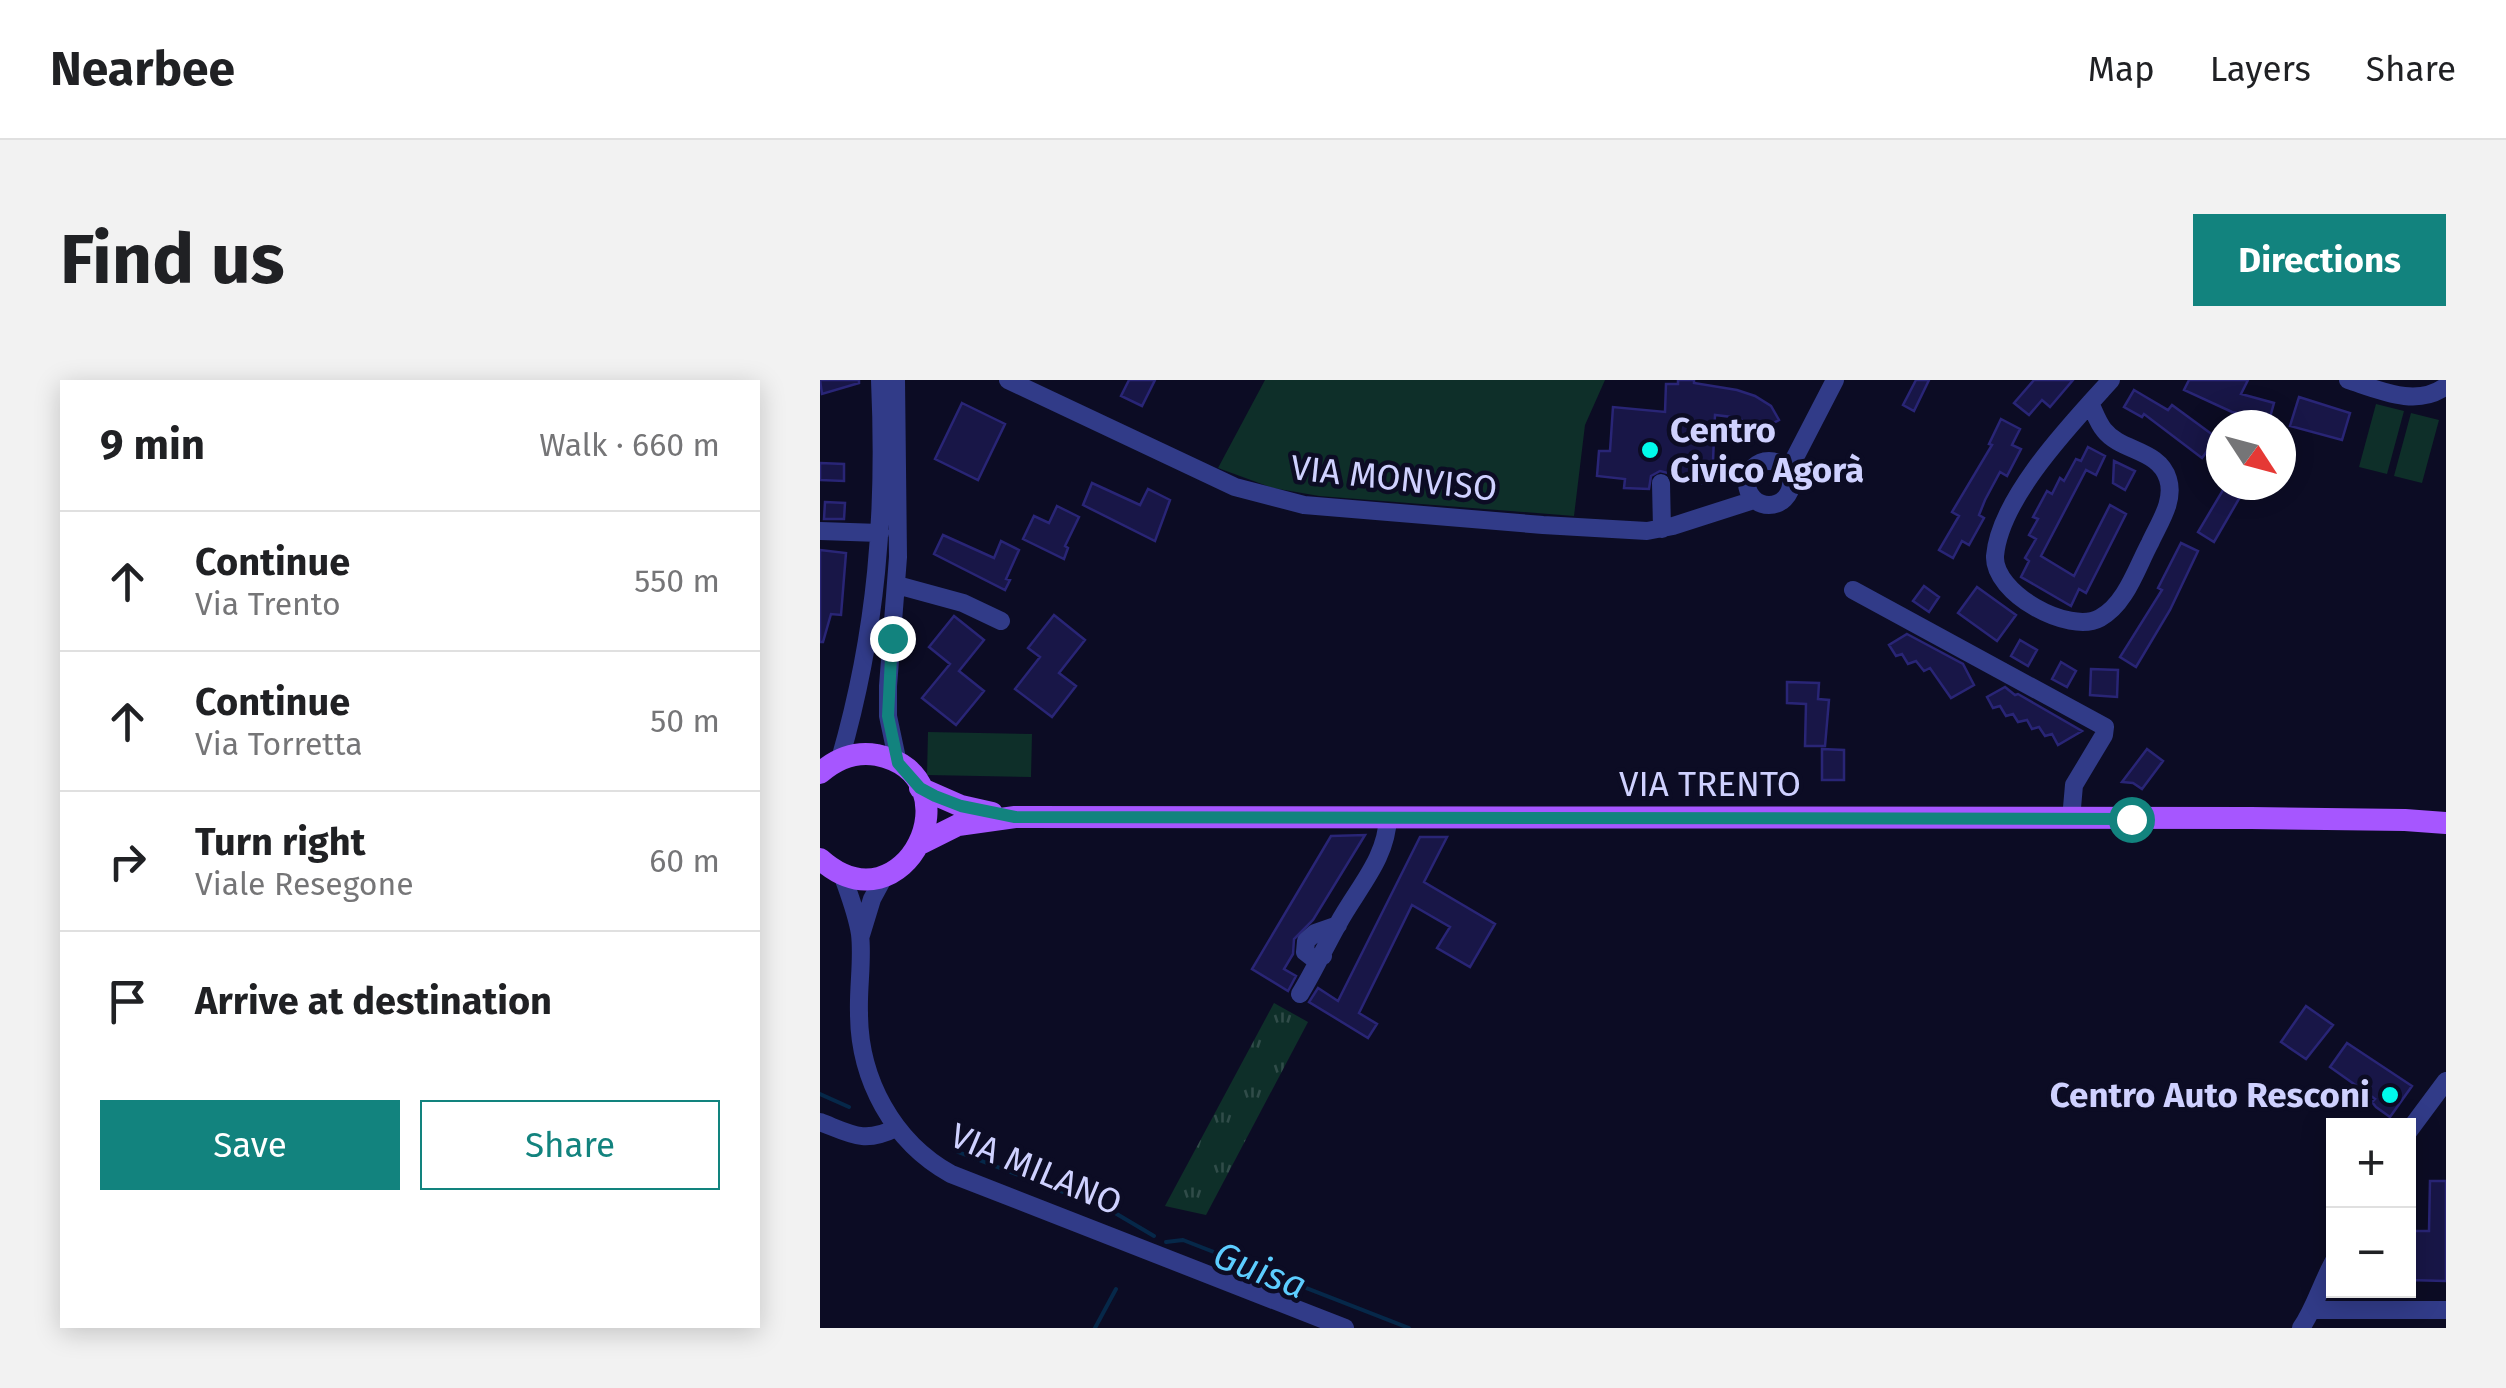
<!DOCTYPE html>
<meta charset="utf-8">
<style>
body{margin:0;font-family:"Fira Sans",sans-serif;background:#f2f2f2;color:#202124}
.controls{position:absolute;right:30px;bottom:30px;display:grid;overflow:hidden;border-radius:0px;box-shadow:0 5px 25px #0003}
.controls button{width:90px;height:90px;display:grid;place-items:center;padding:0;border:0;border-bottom:2px solid #e0e0e0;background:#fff;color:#202124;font:50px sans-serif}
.compass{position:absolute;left:1386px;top:30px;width:90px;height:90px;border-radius:50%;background:#fff;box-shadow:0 5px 25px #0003;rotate:126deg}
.stop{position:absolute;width:30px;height:30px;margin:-22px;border:8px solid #12837e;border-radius:50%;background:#fff}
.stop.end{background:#12837e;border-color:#fff;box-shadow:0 2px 10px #0008}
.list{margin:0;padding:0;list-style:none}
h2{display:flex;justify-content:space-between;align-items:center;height:130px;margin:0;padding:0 40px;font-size:42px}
h2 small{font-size:32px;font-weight:400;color:#757577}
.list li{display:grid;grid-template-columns:65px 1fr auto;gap:30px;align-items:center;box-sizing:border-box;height:140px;padding:0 40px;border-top:2px solid #e0e0e0}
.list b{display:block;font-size:38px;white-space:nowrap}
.list p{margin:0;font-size:32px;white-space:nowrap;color:#757577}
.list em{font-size:32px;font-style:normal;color:#757577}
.actions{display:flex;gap:20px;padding:30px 40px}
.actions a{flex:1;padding:22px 0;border:2px solid #12837e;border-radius:0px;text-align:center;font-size:35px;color:#12837e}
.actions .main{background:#12837e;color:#fff}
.icon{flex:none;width:55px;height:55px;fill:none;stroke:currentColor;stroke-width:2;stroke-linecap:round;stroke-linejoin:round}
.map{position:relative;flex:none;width:1626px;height:948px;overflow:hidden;border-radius:0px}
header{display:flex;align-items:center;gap:60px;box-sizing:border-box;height:140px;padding:0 50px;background:#fff;border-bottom:2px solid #e0e0e0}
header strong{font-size:48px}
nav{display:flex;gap:55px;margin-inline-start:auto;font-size:35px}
.intro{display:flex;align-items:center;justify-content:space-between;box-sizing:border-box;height:240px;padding:0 60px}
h1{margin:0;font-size:70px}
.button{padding:25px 45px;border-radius:0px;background:#12837e;color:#fff;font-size:35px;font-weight:700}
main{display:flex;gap:60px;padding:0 60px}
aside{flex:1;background:#fff;border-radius:0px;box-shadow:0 5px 25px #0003}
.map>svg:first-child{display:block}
.grass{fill:url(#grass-tufts)}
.park{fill:#0e2f29}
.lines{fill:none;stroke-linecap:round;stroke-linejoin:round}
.stream{stroke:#062849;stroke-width:4}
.building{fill:#181647;stroke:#292576;stroke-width:2.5}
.minor{stroke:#313b88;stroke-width:18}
.major{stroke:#a656ff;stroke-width:22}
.route{stroke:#12837e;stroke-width:12}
.poi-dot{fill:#00faec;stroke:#0c0c24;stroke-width:4}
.labels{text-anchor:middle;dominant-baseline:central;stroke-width:9;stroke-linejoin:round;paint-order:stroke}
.poi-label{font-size:35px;font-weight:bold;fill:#cfd1ff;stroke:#0c0c24;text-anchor:start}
.street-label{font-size:35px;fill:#cfd1ff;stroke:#0c0c24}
.water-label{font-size:38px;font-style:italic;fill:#5dcdff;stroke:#0c0c24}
</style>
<header>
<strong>Nearbee</strong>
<nav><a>Map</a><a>Layers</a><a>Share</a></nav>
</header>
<div class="intro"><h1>Find us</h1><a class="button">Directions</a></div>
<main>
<aside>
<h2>9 min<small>Walk · 660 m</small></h2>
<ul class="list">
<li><svg class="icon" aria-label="ahead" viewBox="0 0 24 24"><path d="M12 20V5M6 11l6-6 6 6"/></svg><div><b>Continue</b><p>Via Trento</p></div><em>550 m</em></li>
<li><svg class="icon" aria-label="ahead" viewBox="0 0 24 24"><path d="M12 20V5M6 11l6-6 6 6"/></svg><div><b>Continue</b><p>Via Torretta</p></div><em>50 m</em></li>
<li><svg class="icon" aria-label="right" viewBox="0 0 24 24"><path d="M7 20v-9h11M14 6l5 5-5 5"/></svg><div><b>Turn right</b><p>Viale Resegone</p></div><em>60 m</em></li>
<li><svg class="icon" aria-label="arrive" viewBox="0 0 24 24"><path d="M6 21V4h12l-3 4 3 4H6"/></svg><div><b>Arrive at destination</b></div></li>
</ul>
<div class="actions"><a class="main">Save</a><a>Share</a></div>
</aside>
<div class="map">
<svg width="1626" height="948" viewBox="0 0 1626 948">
<defs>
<pattern id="grass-tufts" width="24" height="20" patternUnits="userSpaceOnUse" patternTransform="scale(2.5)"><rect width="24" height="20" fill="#0e2f29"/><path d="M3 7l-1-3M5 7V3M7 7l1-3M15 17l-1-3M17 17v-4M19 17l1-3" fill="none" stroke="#304c49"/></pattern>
</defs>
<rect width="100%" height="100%" fill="#0c0c24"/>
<path class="grass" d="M454,623L488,642L386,835L345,826Z"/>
<path class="park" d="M445,0H785L765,45L754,136L499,116L453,108L398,88Z
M1556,24L1584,31L1567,94L1539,87Z
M1591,33L1619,40L1602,103L1574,96Z
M108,352L212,354L211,397L107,395Z"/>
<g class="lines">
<path class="stream" d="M0,714L29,727
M138,772L290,830L334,856
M346,862L363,860L589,948
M275,948L296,909"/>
</g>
<path class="building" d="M0,0H39V3L2,14Z
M309,0H335L322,26L301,16Z
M858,0H874V3L917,10L935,16L951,26L959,40L932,54L920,38L895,35L892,104L853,102L848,93L840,91L831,96L829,109L804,108L805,99L777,96L779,71H790L793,27L845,32L846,4H858Z
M1096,0H1109L1094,31L1083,25Z
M1214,0H1253L1230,27L1222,20L1209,35L1194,23Z
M1369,0H1428L1421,14L1454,23L1449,41L1412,32L1364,10Z
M1314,10L1348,30L1352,25L1397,58L1382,78L1324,34L1322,37L1304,27Z
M1479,17L1530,33L1522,60L1470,46Z
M142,23L185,44L158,100L115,79Z
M1181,39L1200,49L1192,65L1201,69L1187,96L1180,92L1165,120L1159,135L1164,138L1149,165L1142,161L1133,178L1119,170L1139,136L1132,132L1172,65L1169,64Z
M1268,67L1285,76L1276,95L1266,90L1221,176L1254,196L1290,125L1306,134L1266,213L1259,209L1251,226L1201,197L1209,181L1205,178L1216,159L1209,155L1218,139L1213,137L1227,111L1232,114L1240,98L1244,101L1256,79L1261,81Z
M1294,81L1315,91L1305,110L1293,103Z
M0,83L24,84V101L0,100Z
M272,103L320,125L328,109L350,120L335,161L263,125Z
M1406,105H1427L1394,162L1378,152Z
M5,122L25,123L24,139H4Z
M237,126L259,137L245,166L248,168L244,179L203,159L214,136L229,143Z
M123,155L174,178L181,161L199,170L186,199L190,200L185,210L114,174Z
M1361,163L1378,171L1350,230L1316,287L1300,277L1342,210L1338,208Z
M0,170L26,173L21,235L11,234L3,262H0Z
M1104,206L1119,217L1109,232L1093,221Z
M1157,207L1196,235L1177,261L1138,233Z
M234,235L265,260L239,293L256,306L232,337L195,309L220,277L208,268Z
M134,236L164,260L139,291L164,311L136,345L102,318L130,284L109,267Z
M1087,254L1143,284L1154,305L1131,318L1110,288L1104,291L1096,281L1088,284L1082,274L1076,276L1069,265Z
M1200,260L1217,270L1208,286L1191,276Z
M1241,282L1256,291L1247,307L1232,299Z
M1271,289L1298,290L1297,317L1270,315Z
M967,302L999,303L998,319L1009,320L1005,366H985L986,324L967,323Z
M1185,307L1195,315L1198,314L1262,351L1238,365L1232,354L1225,356L1219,347L1212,349L1207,340L1198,342L1193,334L1186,336L1180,326L1173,328L1167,317Z
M1002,369L1024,370V400H1002Z
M1327,369L1343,381L1322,409L1313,403L1302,402Z
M545,455L493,540L474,559L473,574L464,589L476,596L468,611L432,589L511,456Z
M600,457H627L604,502L675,544L650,587L617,568L630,547L592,525L539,633L557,644L548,658L489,622L498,608L518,621Z
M1486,626L1513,645L1486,679L1461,662Z
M1527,663L1592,706L1570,737L1556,727L1552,722L1555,719L1510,687Z
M1610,801H1626V901L1588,900V851H1609Z"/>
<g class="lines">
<path class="minor" d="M76,0L78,177L68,306V336L78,383
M188,0L415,107L484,125L723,145L827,151L853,146L934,120
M1528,0C1559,10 1597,28 1626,6
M1270,23C1274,31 1278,43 1284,50C1301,72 1339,69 1348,99C1355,121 1339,143 1330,163C1317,187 1306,224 1280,238C1249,255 1173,213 1175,176C1180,117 1253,42 1291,0
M927 103a22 22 0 1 1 44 0a22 22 0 1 1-44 0Z
M968,91L1015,0
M841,103L842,149
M0,151L60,153
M77,205L143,223L181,241
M1033,210L1285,347L1284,355L1254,405L1251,439
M20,379C57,251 66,133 60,0
M22,494C29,514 37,534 40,554C43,580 38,607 39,633C39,699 73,762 131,794L525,948
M41,555L52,519L65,495
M503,576L494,579L485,572L486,561L495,553L518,545
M480,614C494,591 505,567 518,544C538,507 567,479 568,436
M0,742C31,754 44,764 76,748
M1588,752L1626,701
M1494,930H1626
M1481,948C1495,928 1501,904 1514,881"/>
<path class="major" d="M0,393C16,379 35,371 57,375C159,396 85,555 0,479
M100,408L141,426L172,433
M102,463L138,445L195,437L1431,438L1585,440L1626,443"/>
</g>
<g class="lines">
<path class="route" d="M72,258L68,336L78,383L100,408L115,416L141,426L195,437L1311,439"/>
</g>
<g class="poi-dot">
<circle cx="830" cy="70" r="10"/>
<circle cx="1570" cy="715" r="10"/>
</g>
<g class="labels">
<g class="poi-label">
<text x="850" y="50">Centro<tspan x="850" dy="40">Civico Agorà</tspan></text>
<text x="1550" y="715" text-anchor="end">Centro Auto Resconi</text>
</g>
<g class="street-label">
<text transform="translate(574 98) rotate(6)">VIA MONVISO</text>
<text x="890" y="404">VIA TRENTO</text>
<text transform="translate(216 789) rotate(23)">VIA MILANO</text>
</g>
<g class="water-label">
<text transform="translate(440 890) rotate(21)">Guisa</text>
</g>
</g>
</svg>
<div class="controls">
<button>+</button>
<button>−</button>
</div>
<svg class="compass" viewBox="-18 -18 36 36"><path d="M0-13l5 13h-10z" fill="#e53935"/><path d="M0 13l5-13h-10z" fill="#757577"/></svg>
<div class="stop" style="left:1311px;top:439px"></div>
<div class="stop end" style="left:72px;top:258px"></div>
</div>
</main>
